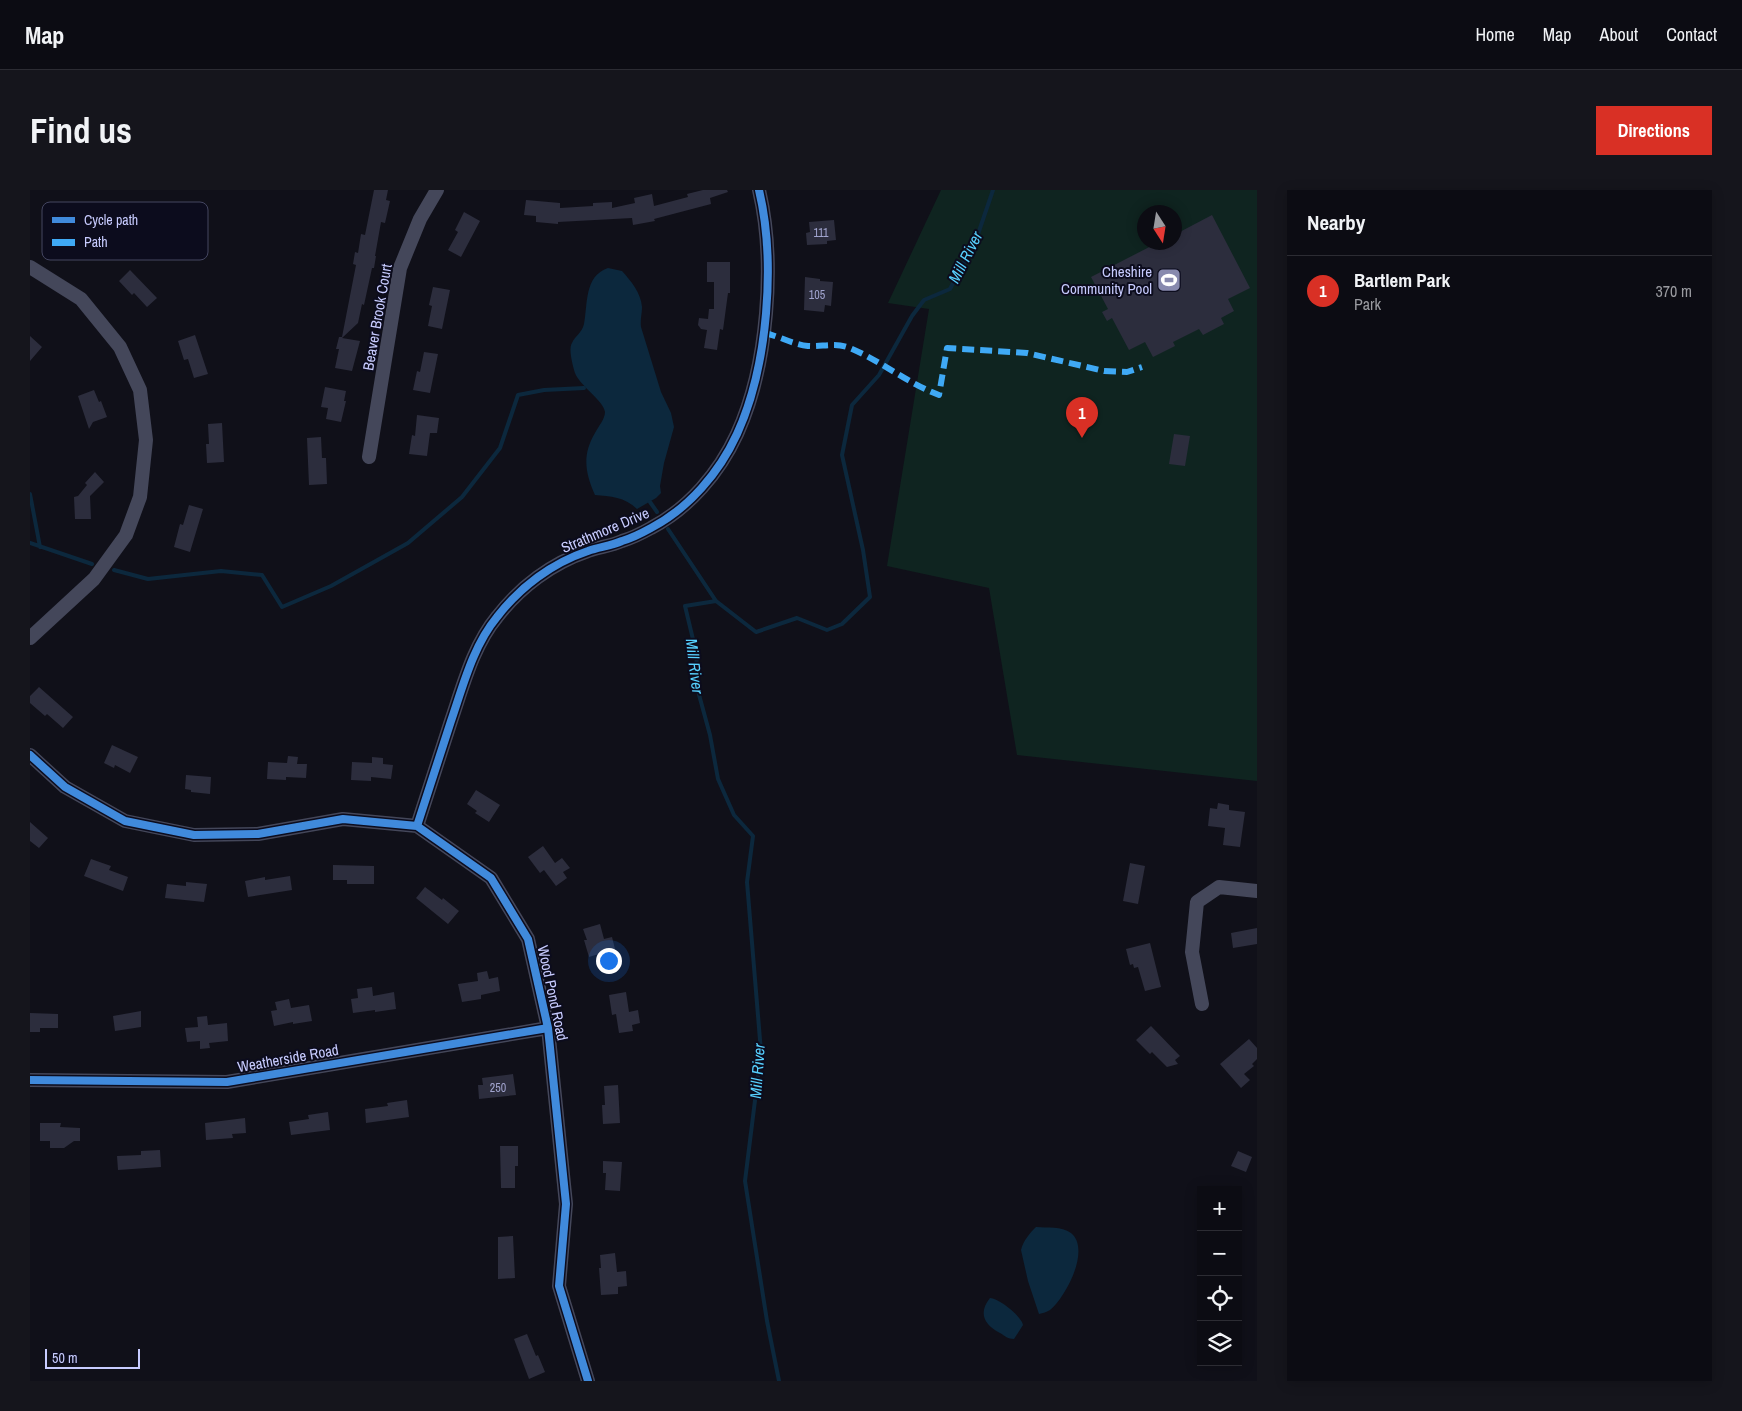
<!DOCTYPE html>
<meta charset="utf-8">
<style>
body{margin:0;font-family:"Archivo Narrow",sans-serif;background:#15151c;color:#f1f3f6}
.controls{position:absolute;right:15px;bottom:15px;display:grid;overflow:hidden;border-radius:0px;box-shadow:0 2px 12px #0003}
.controls button{width:45px;height:45px;display:grid;place-items:center;padding:0;border:0;border-bottom:1px solid #2c2c33;background:#0c0c13;color:#f1f3f6;font:25px sans-serif}
.compass{position:absolute;left:1107px;top:15px;width:45px;height:45px;border-radius:50%;background:#0c0c13;box-shadow:0 2px 12px #0003;rotate:168deg}
.scale{position:absolute;left:15px;bottom:12px;width:95px;box-sizing:border-box;padding-left:5px;border:2px solid #c8ccff;border-top:0;font-size:14px;line-height:18px;white-space:nowrap;color:#c8ccff;-webkit-text-stroke:4px #0c0c1d;paint-order:stroke}
.you{position:absolute;left:578px;top:770px;width:18px;height:18px;margin:-12px;border:4px solid #fff;border-radius:50%;background:#1a73e8;box-shadow:0 0 0 8px #1a73e833}
.badge{display:grid;place-items:center;width:32px;height:32px;border-radius:50%;background:#d93025;color:#fff;font-size:16px;font-weight:700}
.pin{position:absolute;translate:-50% -41px;filter:drop-shadow(0 1px 2px #0008)}
.pin::after{content:'';position:absolute;top:26px;width:18px;height:15px;background:inherit;clip-path:polygon(0 0,100% 0,50% 100%)}
.list{margin:0;padding:0;list-style:none}
h2{display:flex;justify-content:space-between;align-items:center;height:65px;margin:0;padding:0 20px;font-size:21px}
h2 small{font-size:16px;font-weight:400;color:#9a9ba0}
.list li{display:grid;grid-template-columns:32px 1fr auto;gap:15px;align-items:center;box-sizing:border-box;height:70px;padding:0 20px;border-top:1px solid #2c2c33}
.list b{display:block;font-size:19px;white-space:nowrap}
.list p{margin:0;font-size:16px;white-space:nowrap;color:#9a9ba0}
.list em{font-size:16px;font-style:normal;color:#9a9ba0}
.icon{flex:none;width:28px;height:28px;fill:none;stroke:currentColor;stroke-width:2;stroke-linecap:round;stroke-linejoin:round}
.map{position:relative;flex:none;width:1227px;height:1191px;overflow:hidden;border-radius:0px}
header{display:flex;align-items:center;gap:30px;box-sizing:border-box;height:70px;padding:0 25px;background:#0c0c13;border-bottom:1px solid #2c2c33}
header strong{font-size:24px}
nav{display:flex;gap:28px;margin-inline-start:auto;font-size:18px}
.intro{display:flex;align-items:center;justify-content:space-between;box-sizing:border-box;height:120px;padding:0 30px}
h1{margin:0;font-size:35px}
.button{padding:12px 22px;border-radius:0px;background:#d93025;color:#fff;font-size:18px;font-weight:700}
main{display:flex;gap:30px;padding:0 30px}
aside{flex:1;background:#0c0c13;border-radius:0px;box-shadow:0 2px 12px #0003}
.map>svg:first-child{display:block}
.green{fill:#0f2420;fill-rule:evenodd}
.water{fill:#0c283d}
.lines{fill:none;stroke-linecap:round;stroke-linejoin:round}
.stream{stroke:#0c283d;stroke-width:4}
.building{fill:#2c2d3d}
.street{stroke:#44475a;stroke-width:14}
.quiet{stroke:#3fa9f5;stroke-width:6;stroke-dasharray:12 6;stroke-linecap:butt}
.cycleway-casing{stroke:#0c0c1d;stroke-width:11}
.cycleway{stroke:#408adc;stroke-width:8}
.labels{text-anchor:middle;dominant-baseline:central;stroke-width:4;stroke-linejoin:round;paint-order:stroke}
.number-label{font-size:12px;fill:#a1a4ce}
.poi-label{font-size:15px;fill:#c8ccff;stroke:#0c0c1d;text-anchor:end}
.street-label{font-size:15px;fill:#c8ccff;stroke:#0c0c1d}
.water-label{font-size:16px;font-style:italic;fill:#57d0fe;stroke:#0c0c1d}
.key{fill:#0c0c1d;stroke:#444661;stroke-width:1}
.key-label{font-size:14px;fill:#c8ccff}
</style>
<header>
<strong>Map</strong>
<nav><a>Home</a><a>Map</a><a>About</a><a>Contact</a></nav>
</header>
<div class="intro"><h1>Find us</h1><a class="button">Directions</a></div>
<main>
<div class="map">
<svg width="1227" height="1191" viewBox="0 0 1227 1191">
<rect width="100%" height="100%" fill="#101019"/>
<path class="green" d="M911,0H1227V591L987,565L959,398L857,376L899,119L858,113ZM1114,22H1144V52H1114Z"/>
<path class="water" d="M578,78L592,81C601,91 611,103 612,117C612,124 610,130 611,137L631,202L641,223L644,237L634,273L630,296L631,303L626,308L607,319C595,307 580,306 565,305C555,282 552,265 565,243C568,237 575,229 575,222C574,211 550,196 545,183C543,176 538,159 542,153C545,146 552,143 554,134C558,114 554,86 578,78Z
M1006,1037C1018,1038 1031,1036 1041,1043C1061,1059 1036,1107 1020,1120C1017,1122 1013,1123 1009,1124L998,1091L991,1060C993,1051 1000,1043 1006,1037Z
M960,1108C969,1108 992,1127 993,1135L984,1149C978,1149 975,1146 970,1143C954,1135 948,1123 960,1108Z"/>
<g class="lines">
<path class="stream" d="M0,304L10,357
M620,312L627,322
M638,339L686,411
M0,353L62,374
M84,380L118,389L191,381L232,385L252,417L301,396L378,353L432,307L470,258L488,205L514,200L554,198
M749,1191L737,1131L715,991L731,862L717,692L723,646L704,625L688,589L680,545L665,490L667,466L655,416L686,411L726,442L767,428L797,440L812,434L840,407L833,360L812,265L822,215L849,185L882,126L894,110L920,99L946,50L963,0"/>
</g>
<path class="building" d="M344,0H358L356,10L360,11L355,33L351,32L345,66H346L344,78H342L334,115L332,114L328,133L312,148L330,151L322,181L305,178L309,159H306L309,147H312L326,75L323,74L325,62L328,63L331,44L335,45Z
M673,0H697L698,2L680,8L681,14L624,29L625,31L603,35L602,28L528,32V34L506,32V26L494,25L496,10L530,13V18L563,16V13L582,12V18L605,13L604,8L622,4L624,16L658,7L657,4Z
M434,22L450,31L431,67L418,60L428,42L425,40Z
M1182,25L1220,98L1198,109L1204,121L1191,128L1194,134L1173,145L1169,139L1143,152L1145,156L1123,167L1115,152L1099,160L1082,128L1077,131L1072,122L1078,119L1061,87L1129,52H1144V45Z
M804,30L806,50L797,51V54L777,55L776,43L780,42L779,32Z
M677,72H700V103H698L693,140L690,139L687,160L674,158L677,140L671,139L668,135L669,128L678,129L679,119H684V92H677Z
M100,80L127,108L117,117L104,103L102,105L89,91Z
M775,87L790,89V91L803,92L801,116L795,115L794,122L774,120Z
M403,97L420,100L412,139L398,136L402,116L399,115Z
M165,145L178,184L164,188L158,169L154,170L148,151Z
M0,146L12,157L0,171Z
M394,162L408,164L400,203L383,200L387,181L390,182Z
M295,197L316,201L314,211H316L311,232L296,229L298,218L291,217Z
M64,200L69,212L71,211L77,227L63,232L59,239L48,206Z
M387,225L409,228L407,243H400L397,266L379,264L382,245L385,246Z
M192,233L194,272L177,273L176,254H179L178,234Z
M1144,244L1160,246L1155,276L1139,274Z
M291,247L292,268H296L297,294L279,295L277,248Z
M65,282L74,292L60,306L61,329H45L44,307L48,306L57,295L55,293Z
M159,315L173,319L160,362L144,357L150,334L153,335Z
M9,497L43,527L33,538L17,524L15,526L0,513V506Z
M82,555L108,567L100,583L85,575L84,578L74,573Z
M258,566L268,567L267,574H277L276,588L256,587V590L237,589L238,572L257,573Z
M342,567L353,568V574L363,575L361,589L341,587V591L321,590L322,572L342,573Z
M156,585L181,587L180,604L161,602V600L155,599Z
M446,600L470,615L459,632L445,623L447,621L437,614Z
M1188,613L1199,615V620L1215,622L1210,657L1193,655L1195,638L1178,636L1180,618L1187,619Z
M0,632L18,648L9,658L0,651Z
M513,656L525,673L532,668L540,678L533,682L537,688L526,696L514,680L510,683L498,667Z
M61,669L81,676L79,680L98,687L93,701L54,686Z
M1100,673L1115,676L1108,714L1093,711Z
M303,675L344,676V694H317V690H303Z
M260,686L262,700L218,707L215,691L235,687V690Z
M156,692L177,694L174,712L135,708L137,694L156,696Z
M395,697L412,710L413,708L429,721L418,734L386,708Z
M570,734L574,749L582,747L585,759L559,767L554,750H557L553,739Z
M1227,738V754L1203,758L1201,743Z
M1120,753L1131,797L1115,801L1108,777L1104,778L1103,774L1100,775L1096,759Z
M457,781L459,789L468,787L470,801L451,805V809L432,812L428,794L448,791L447,783Z
M342,797L343,806L364,802L366,819L345,822V820L323,823L321,809L328,808L327,799Z
M596,802L599,822L608,820L610,833L602,835L603,841L589,843L586,824L582,825L579,805Z
M259,809L261,818L279,815L282,831L263,834V832L244,836L241,821L247,820L245,812Z
M111,821V837L85,841L83,826Z
M0,823L28,824V838H10V842H0Z
M177,826L178,835L197,833L198,851L179,853L180,858L170,859V851L157,852L155,838L168,837L167,827Z
M1121,836L1150,866L1145,870L1148,874L1137,877L1122,862L1120,864L1106,850Z
M1219,849L1227,858V869L1222,874L1224,876L1214,884L1220,890L1211,898L1190,874Z
M483,884L486,905L449,909L448,895H453L452,888Z
M588,895L590,933L573,934L572,915H575L574,896Z
M377,910L379,927L336,933L335,919L358,916L357,913Z
M298,922L300,940L261,945L259,932L279,929L278,925Z
M215,928L216,943L202,944L203,948L176,950L175,933Z
M10,933H31L30,937L50,938V951H44L34,958H20V951H10Z
M470,956H488V976H485V998H471Z
M130,960L131,977L88,980L87,966L111,965V961Z
M1208,961L1222,967L1216,982L1201,976Z
M573,971L592,972L590,1001L575,1000L576,983H573Z
M483,1046L485,1088L468,1089V1047Z
M585,1063L587,1082L596,1081L597,1096L588,1097V1104L571,1105L569,1078H571L570,1065Z
M497,1144L506,1166L508,1165L515,1182L499,1189L484,1149Z"/>
<g class="lines">
<path class="street" d="M0,77L51,109L90,157L110,200L116,250L110,307L96,345L64,389L0,448
M339,267L370,78L390,29L407,0
M0,565L35,597L95,631L164,645L228,644L313,629L387,636L461,688L498,749L518,838L536,1014L529,1096L558,1191
M387,636C398,601 410,566 421,531C433,496 443,456 467,427C490,397 522,373 558,361C569,357 581,356 592,351C602,348 612,343 621,338C659,318 689,283 707,244C738,176 746,72 729,0
M1172,814L1162,762L1167,712L1189,697L1227,701
M0,890L197,892L518,838"/>
<path class="quiet" d="M734,143C749,146 762,154 778,156C792,157 806,152 820,158C851,171 877,193 909,205L917,158L997,163L1074,181L1097,182L1112,177"/>
<g class="cycleway-casing">
<path id="cycleway" d="M0,565L35,597L95,631L164,645L228,644L313,629L387,636L461,688L498,749L518,838L536,1014L529,1096L558,1191
M387,636C398,601 410,566 421,531C433,496 443,456 467,427C490,397 522,373 558,361C569,357 581,356 592,351C602,348 612,343 621,338C659,318 689,283 707,244C738,176 746,72 729,0
M0,890L197,892L518,838"/>
</g>
<use href="#cycleway" class="cycleway"/>
</g>
<defs>
<g id="stadium-square" transform="scale(1.25)"><rect x="-9" y="-9" width="18" height="18" rx="4" fill="#888aae" stroke="#0c0c1d"/><path d="M0-5a6.5 5 0 1 0 0 10a6.5 5 0 1 0 0-10ZM-3.5-1.8h7v3.6h-7Z" fill="#fff"/></g>
</defs>
<g fill-rule="evenodd">
<use href="#stadium-square" x="1139" y="90"/>
</g>
<g class="labels">
<g class="number-label">
<text x="791" y="43">111</text>
<text x="787" y="105">105</text>
<text x="468" y="898">250</text>
</g>
<g class="poi-label">
<text x="1122" y="81">Cheshire<tspan x="1122" dy="17">Community Pool</tspan></text>
</g>
<g class="street-label">
<text transform="translate(347 127) rotate(-80)">Beaver Brook Court</text>
<text transform="translate(575 340) rotate(-23)">Strathmore Drive</text>
<text transform="translate(523 803) rotate(78)">Wood Pond Road</text>
<text transform="translate(258 868) rotate(-10)">Weatherside Road</text>
</g>
<g class="water-label">
<text transform="translate(935 67) rotate(-63)">Mill River</text>
<text transform="translate(665 476) rotate(83)">Mill River</text>
<text transform="translate(727 881) rotate(-86)">Mill River</text>
</g>
</g>
<rect x="12" y="12" width="166" height="58" rx="8" class="key"/>
<rect x="22" y="27" width="23" height="6" fill="#408adc"/>
<rect x="22" y="49" width="23" height="7" fill="#3fa9f5"/>
<g class="key-label">
<text x="54" y="35">Cycle path</text>
<text x="54" y="57">Path</text>
</g>
</svg>
<div class="controls">
<button>+</button>
<button>−</button>
<button><svg class="icon" aria-label="locate" viewBox="0 0 24 24"><circle cx="12" cy="12" r="6"/><path d="M12 2v4M12 18v4M2 12h4M18 12h4"/></svg></button>
<button><svg class="icon" aria-label="layers" viewBox="0 0 24 24"><path d="M12 4l9 5-9 5-9-5zM3 14l9 5 9-5"/></svg></button>
</div>
<svg class="compass" viewBox="-18 -18 36 36"><path d="M0-13l5 13h-10z" fill="#e53935"/><path d="M0 13l5-13h-10z" fill="#9a9ba0"/></svg>
<div class="scale">50 m</div>
<div class="you"></div>
<div class="pin badge" style="left:1052px;top:248px">1</div>
</div>
<aside>
<h2>Nearby<small></small></h2>
<ul class="list">
<li><span class="badge">1</span><div><b>Bartlem Park</b><p>Park</p></div><em>370 m</em></li>
</ul>
</aside>
</main>
